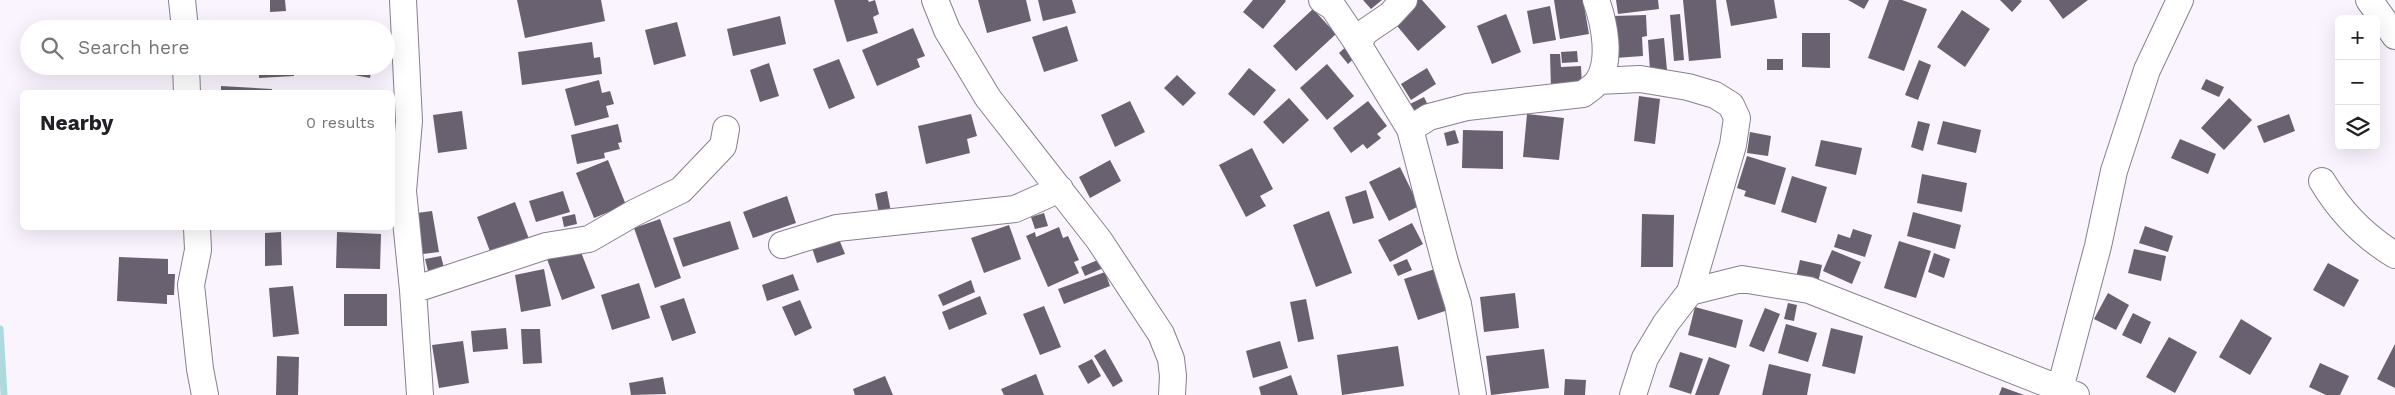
<!DOCTYPE html>
<meta charset="utf-8">
<style>
body{margin:0;font-family:"Work Sans",sans-serif;background:#f6f6f6;color:#202124}
.controls{position:absolute;right:15px;top:15px;display:grid;overflow:hidden;border-radius:8px;box-shadow:0 5px 20px #0002}
.controls button{width:45px;height:45px;display:grid;place-items:center;padding:0;border:0;border-bottom:1px solid #e0e0e0;background:#fff;color:#202124;font:25px sans-serif}
.list{margin:0;padding:0;list-style:none}
h2{display:flex;justify-content:space-between;align-items:center;height:65px;margin:0;padding:0 20px;font-size:21px}
h2 small{font-size:16px;font-weight:400;color:#757577}
.icon{flex:none;width:28px;height:28px;fill:none;stroke:currentColor;stroke-width:2;stroke-linecap:round;stroke-linejoin:round}
.map{position:relative;flex:none;width:2395px;height:395px;overflow:hidden}
.search{position:absolute;background:#fff;box-shadow:0 5px 20px #0002;left:20px;top:20px;width:375px;height:55px;display:flex;align-items:center;gap:12px;box-sizing:border-box;padding:0 18px;border-radius:28px;color:#757577;font-size:19px}
.panel{position:absolute;background:#fff;box-shadow:0 5px 20px #0002;left:20px;top:90px;width:375px;height:140px;border-radius:8px}
.map>svg:first-child{display:block}
.lines{fill:none;stroke-linecap:round;stroke-linejoin:round}
.stream{stroke:#aedade;stroke-width:7}
.building{fill:#69616f}
.minor-casing{stroke:#887f8e;stroke-width:28}
.minor{stroke:#fff;stroke-width:26}
</style>
<div class="map">
<svg width="2395" height="395" viewBox="0 0 2395 395">
<rect width="100%" height="100%" fill="#f9f4fe"/>
<g class="lines">
<path class="stream" d="M0,329L4,395"/>
</g>
<path class="building" d="M270,0H285L286,11L270,12Z
M517,0H601L605,21L525,38Z
M834,0H868L869,2L875,0L879,14L873,17L878,33L847,42Z
M978,0H1026L1031,21L987,33Z
M1038,0H1072L1076,13L1043,21Z
M1253,0H1285L1286,1L1263,29L1243,12Z
M1363,0H1382L1371,9Z
M1418,0H1422L1446,27L1418,51L1393,21Z
M1554,0H1583L1589,34L1560,39Z
M1616,0H1658L1659,9L1618,14Z
M1683,0H1716L1721,58L1689,61Z
M1726,0H1774L1777,18L1731,26Z
M1848,0H1869L1864,9Z
M1889,0H1902L1927,9L1904,71L1868,58Z
M2000,0H2020L2022,1L2012,12Z
M2049,0H2088L2063,19Z
M1550,6L1556,40L1533,44L1527,11Z
M1313,9L1336,34L1296,71L1273,46Z
M1962,10L1990,29L1965,67L1937,47Z
M1506,14L1521,52L1492,64L1477,26Z
M1680,14L1684,60L1674,61L1670,15Z
M1646,15L1647,36L1642,37L1643,56L1615,58L1613,16Z
M780,16L786,44L733,56L727,29Z
M677,22L686,56L654,65L645,30Z
M1067,26L1078,61L1044,72L1032,37Z
M913,28L925,56L917,59L920,67L877,86L862,50Z
M1802,33H1830V68L1802,67Z
M1664,38L1667,70L1650,71L1648,40Z
M592,42L594,58L600,57L602,74L522,85L518,52Z
M1349,44L1358,55L1348,64L1339,53Z
M1577,51L1578,62L1562,63L1561,52Z
M1550,54H1560L1561,67L1581,66L1582,88L1551,89Z
M839,59L855,98L829,109L813,69Z
M1767,59H1783V70H1767Z
M1919,60L1931,65L1918,100L1905,95Z
M769,63L779,96L760,102L750,70Z
M1327,64L1354,96L1327,120L1300,88Z
M223,66H243V73H223Z
M259,66H293L294,76L259,78Z
M328,66H372L370,78L328,70Z
M1249,68L1276,90L1254,116L1228,94Z
M1427,68L1436,84L1411,100L1401,84Z
M1177,75L1196,93L1183,106L1164,88Z
M2206,79L2224,87L2219,97L2201,89Z
M599,80L602,93L610,91L614,104L606,106L609,117L575,126L565,89Z
M221,86L272,89V92H221Z
M1639,96L1660,99L1655,144L1634,141Z
M1424,97L1430,109L1417,116L1410,104Z
M1289,98L1309,120L1283,144L1263,122Z
M2229,98L2252,120L2224,150L2201,128Z
M1130,101L1145,132L1115,147L1101,115Z
M1368,101L1387,126L1377,134L1381,138L1367,149L1363,144L1351,153L1333,128Z
M462,111L467,149L438,153L433,115Z
M971,114L977,136L967,139L970,153L926,164L918,126Z
M1527,114L1564,118L1559,160L1523,157Z
M2289,114L2295,131L2264,143L2257,126Z
M1918,121L1930,124L1923,151L1911,147Z
M1943,121L1981,130L1976,153L1937,144Z
M618,124L622,142L618,143L620,149L604,153L605,158L577,164L571,135Z
M1455,130L1459,143L1447,146L1444,133Z
M1463,130L1503,131V169L1462,168Z
M1750,132L1771,136L1768,156L1747,153Z
M2180,139L2216,154L2208,174L2171,158Z
M1821,140L1862,148L1856,175L1815,166Z
M1252,148L1273,189L1260,196L1266,206L1246,217L1219,165Z
M1747,156L1786,168L1775,205L1744,196L1746,191L1737,188Z
M608,160L626,205L594,218L576,173Z
M1110,160L1121,181L1090,198L1079,177Z
M1400,167L1419,206L1389,221L1369,182Z
M1922,174L1967,183L1962,212L1917,203Z
M1792,176L1827,187L1816,223L1781,212Z
M1366,190L1374,218L1353,224L1345,197Z
M563,191L570,212L536,222L529,201Z
M887,191L891,212L879,214L875,194Z
M787,196L796,223L753,238L743,212Z
M515,202L529,239L491,254L477,217Z
M432,211L439,252L423,254L417,213Z
M1329,211L1352,273L1316,287L1293,225Z
M1913,212L1961,225L1955,249L1907,236Z
M1044,213L1048,226L1035,229L1031,217Z
M575,214L577,224L564,227L562,217Z
M1642,214L1674,215L1673,267H1641Z
M660,219L681,278L655,288L634,228Z
M730,221L739,249L683,267L673,238Z
M1412,223L1423,244L1390,262L1378,240Z
M1009,225L1021,259L984,273L971,238Z
M2145,226L2173,236L2168,252L2139,243Z
M1059,227L1063,238L1068,236L1079,260L1074,262L1079,273L1048,287L1026,236L1035,232L1036,237Z
M1853,229L1872,235L1865,257L1834,247L1838,234L1850,238Z
M281,232L282,265L265,266V233Z
M337,232L381,234L380,269L336,268Z
M839,239L845,254L817,263L812,248Z
M1899,241L1931,251L1916,298L1884,288Z
M579,247L595,288L562,300L547,259Z
M2134,249L2166,256L2161,281L2128,273Z
M1832,250L1861,262L1852,284L1823,271Z
M1934,253L1950,259L1944,278L1928,272Z
M441,256L444,268L428,271L425,259Z
M119,257L168,259V274H175L174,295H167V304L117,301Z
M1105,257L1108,266L1085,276L1081,267Z
M1407,259L1412,270L1398,276L1393,265Z
M1800,260L1822,265L1818,283L1796,278Z
M2328,263L2359,280L2344,307L2313,290Z
M1438,268L1451,309L1418,320L1404,279Z
M544,269L551,306L521,312L515,275Z
M1105,272L1110,286L1064,304L1058,289Z
M793,274L799,290L767,301L762,285Z
M971,280L975,292L943,306L938,295Z
M639,283L650,318L612,330L601,295Z
M293,286L299,334L273,337L269,288Z
M1515,293L1519,328L1484,332L1480,297Z
M2108,293L2129,305L2116,330L2094,319Z
M344,294H387V326H344Z
M980,296L987,314L949,330L942,312Z
M684,298L696,333L672,341L660,306Z
M1306,299L1314,339L1298,342L1290,302Z
M800,300L812,328L795,336L782,307Z
M1788,303L1797,305L1794,321L1784,319Z
M1044,306L1061,347L1040,355L1023,314Z
M1695,307L1743,320L1736,348L1688,335Z
M1765,308L1780,314L1764,352L1749,346Z
M2133,313L2151,322L2141,344L2122,335Z
M2241,319L2272,338L2250,375L2219,357Z
M1786,324L1817,333L1808,362L1778,353Z
M506,328L508,349L473,352L471,331Z
M1831,328L1863,336L1855,374L1822,366Z
M521,329H540L542,363L523,364Z
M2169,337L2197,352L2175,393L2146,377Z
M463,341L469,383L439,388L432,345Z
M1280,341L1288,368L1253,378L1246,351Z
M2395,344V388L2377,379Z
M1398,346L1404,386L1342,395L1337,355Z
M1105,349L1123,381L1113,387L1094,356Z
M1544,349L1549,388L1491,395L1486,356Z
M1680,352L1703,359L1691,394L1669,387Z
M277,356L299,357L298,395H276Z
M1709,357L1730,365L1719,395H1695Z
M1092,359L1101,376L1088,384L1078,366Z
M2320,363L2349,376L2340,395H2326L2309,387Z
M1769,364L1811,374L1807,395H1762Z
M1036,374L1044,395H1004L1001,389Z
M1291,375L1298,395H1261L1259,387Z
M885,376L893,395H855L853,389Z
M663,377L666,394L631,395L629,383Z
M1565,379L1586,380L1585,395H1564Z
M2002,387L2024,395H1999Z"/>
<g class="lines">
<g class="minor-casing">
<path id="minor" d="M182,0L185,29
M403,0L409,121L403,191L413,290L420,395
M935,0L947,30L988,98L1099,240L1161,334L1171,359L1173,376L1172,395
M1322,0L1333,7L1358,44
M1404,0L1390,15L1365,32L1358,44L1410,129L1445,262L1458,304L1473,395
M2369,0L2395,36
M186,66L187,92
M1598,81L1640,79L1688,87L1715,95L1731,105L1737,118L1733,145L1690,292
M1410,129L1429,117L1467,107L1583,94C1588,90 1595,86 1598,81C1612,60 1604,22 1596,0
M2322,181C2340,211 2365,237 2395,255
M197,228L198,250L191,285L200,369L205,395
M782,245L837,228L1015,209L1060,189
M413,290L546,246L589,239L634,213L681,190L723,146L726,129
M2060,389L2098,246L2114,171L2147,70L2180,0
M1633,395L1645,358L1666,323L1690,292L1742,279L1809,290L2076,395"/>
</g>
<use href="#minor" class="minor"/>
</g>
</svg>
<div class="controls">
<button>+</button>
<button>−</button>
<button><svg class="icon" aria-label="layers" viewBox="0 0 24 24"><path d="M12 4l9 5-9 5-9-5zM3 14l9 5 9-5"/></svg></button>
</div>
<div class="search"><svg class="icon" aria-label="search" viewBox="0 0 24 24"><circle cx="10" cy="10" r="6"/><path d="M15 15l6 6"/></svg>Search here</div>
<section class="panel">
<h2>Nearby<small>0 results</small></h2>
<ul class="list">
</ul>
</section>
</div>
